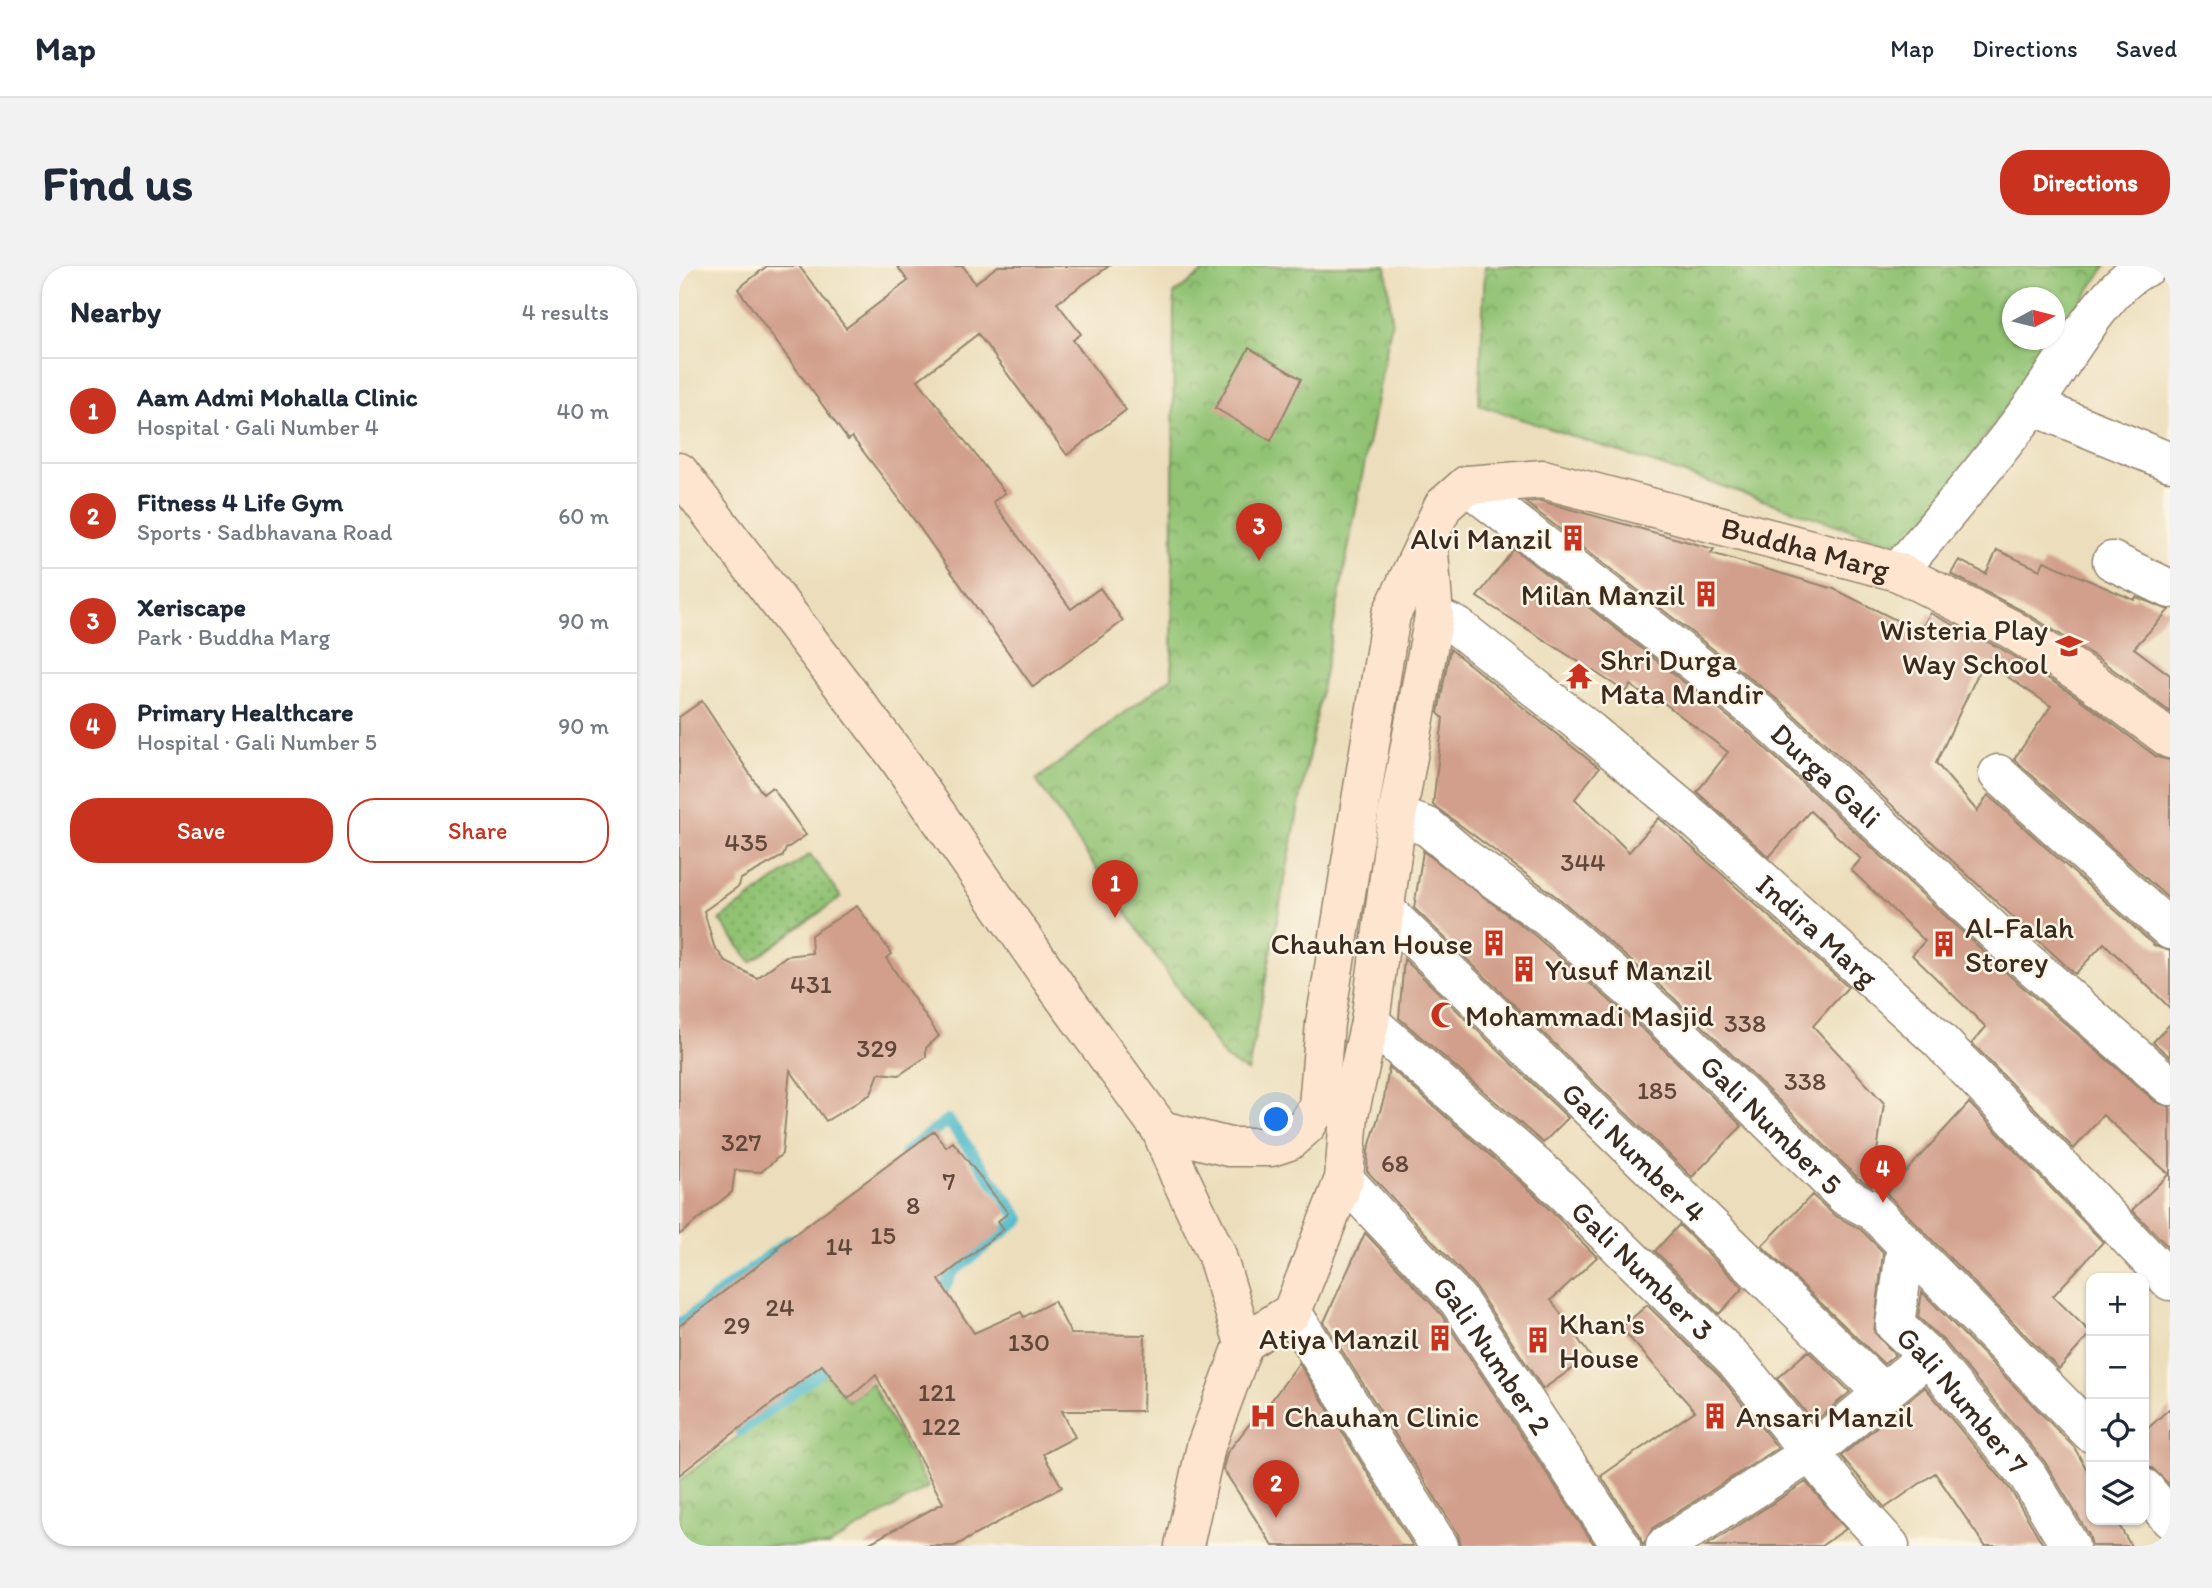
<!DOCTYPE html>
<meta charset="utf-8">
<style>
body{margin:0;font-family:Itim,sans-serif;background:#f2f2f3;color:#1f2937}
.controls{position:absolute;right:21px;bottom:21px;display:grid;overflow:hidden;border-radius:14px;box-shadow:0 2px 5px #0004}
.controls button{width:63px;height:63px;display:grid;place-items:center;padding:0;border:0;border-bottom:2px solid #e0e1e3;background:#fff;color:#1f2937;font:35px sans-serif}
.compass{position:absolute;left:1323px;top:21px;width:63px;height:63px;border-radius:50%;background:#fff;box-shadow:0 2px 5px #0004;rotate:83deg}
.you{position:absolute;left:598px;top:854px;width:24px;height:24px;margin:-18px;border:5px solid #fff;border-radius:50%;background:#1a73e8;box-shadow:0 0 0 10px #1a73e833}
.badge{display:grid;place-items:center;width:46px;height:46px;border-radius:50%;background:#c8321e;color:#fff;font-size:23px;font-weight:700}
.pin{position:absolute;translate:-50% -58px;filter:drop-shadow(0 2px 4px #0008)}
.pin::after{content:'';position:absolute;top:37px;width:24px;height:21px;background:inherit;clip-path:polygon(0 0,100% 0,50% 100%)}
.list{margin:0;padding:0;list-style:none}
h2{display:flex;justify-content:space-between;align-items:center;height:91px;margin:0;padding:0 28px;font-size:30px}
h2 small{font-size:23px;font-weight:400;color:#747a83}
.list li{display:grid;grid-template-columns:46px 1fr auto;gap:21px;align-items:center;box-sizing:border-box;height:105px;padding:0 28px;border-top:2px solid #e0e1e3}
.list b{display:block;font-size:26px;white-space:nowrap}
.list p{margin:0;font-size:23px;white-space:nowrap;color:#747a83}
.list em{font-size:23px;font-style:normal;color:#747a83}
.actions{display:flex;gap:14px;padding:21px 28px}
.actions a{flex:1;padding:16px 0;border:2px solid #c8321e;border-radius:28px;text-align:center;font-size:24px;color:#c8321e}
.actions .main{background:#c8321e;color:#fff}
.icon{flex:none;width:38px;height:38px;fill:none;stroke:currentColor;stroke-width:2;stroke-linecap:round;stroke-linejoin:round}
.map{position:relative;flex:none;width:1491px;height:1280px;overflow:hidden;border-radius:28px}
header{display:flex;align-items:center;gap:42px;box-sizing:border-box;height:98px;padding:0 35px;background:#fff;border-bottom:2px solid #e0e1e3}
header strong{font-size:33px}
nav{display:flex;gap:38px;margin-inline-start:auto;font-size:24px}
.intro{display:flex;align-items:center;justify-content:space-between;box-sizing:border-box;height:168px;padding:0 42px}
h1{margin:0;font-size:49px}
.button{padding:18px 32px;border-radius:28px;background:#c8321e;color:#fff;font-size:24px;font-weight:700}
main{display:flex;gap:42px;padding:0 42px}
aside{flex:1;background:#fff;border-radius:28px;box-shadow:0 2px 5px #0004}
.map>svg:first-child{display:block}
.park{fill:url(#park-crowns);stroke:#667648;stroke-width:2}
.garden{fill:url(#garden-dots);stroke:#667648;stroke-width:2}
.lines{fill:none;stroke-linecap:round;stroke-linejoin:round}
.stream{stroke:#4eb9ca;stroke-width:12}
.building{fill:#d19f8b}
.street-casing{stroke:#94846d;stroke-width:41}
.secondary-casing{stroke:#94846d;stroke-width:41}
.street{stroke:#fff;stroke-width:38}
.secondary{stroke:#fde5d0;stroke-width:38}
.labels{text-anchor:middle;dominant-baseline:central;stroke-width:5;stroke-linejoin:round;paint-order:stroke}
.number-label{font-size:26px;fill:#604739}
.poi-label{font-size:30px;fill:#3b2a1e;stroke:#fcf5e5;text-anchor:start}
.street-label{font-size:30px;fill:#3b2a1e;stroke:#fcf5e5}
</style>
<header>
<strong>Map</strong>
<nav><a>Map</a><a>Directions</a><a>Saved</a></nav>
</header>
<div class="intro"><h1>Find us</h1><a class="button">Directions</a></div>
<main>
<aside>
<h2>Nearby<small>4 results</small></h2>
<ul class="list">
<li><span class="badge">1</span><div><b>Aam Admi Mohalla Clinic</b><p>Hospital · Gali Number 4</p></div><em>40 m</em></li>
<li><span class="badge">2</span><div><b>Fitness 4 Life Gym</b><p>Sports · Sadbhavana Road</p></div><em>60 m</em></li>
<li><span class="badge">3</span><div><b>Xeriscape</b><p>Park · Buddha Marg</p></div><em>90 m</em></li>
<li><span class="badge">4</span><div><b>Primary Healthcare</b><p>Hospital · Gali Number 5</p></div><em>90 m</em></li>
</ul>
<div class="actions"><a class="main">Save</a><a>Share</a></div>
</aside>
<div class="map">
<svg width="1491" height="1280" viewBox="0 0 1491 1280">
<defs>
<pattern id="park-crowns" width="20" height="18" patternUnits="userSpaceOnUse" patternTransform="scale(1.75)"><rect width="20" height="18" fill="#91c373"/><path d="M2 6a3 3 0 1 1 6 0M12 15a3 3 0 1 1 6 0" fill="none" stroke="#789f5e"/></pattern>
<pattern id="garden-dots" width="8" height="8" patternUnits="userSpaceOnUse" patternTransform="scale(1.75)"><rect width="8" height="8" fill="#91c373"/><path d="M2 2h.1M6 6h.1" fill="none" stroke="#789f5e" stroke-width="1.8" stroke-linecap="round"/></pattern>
</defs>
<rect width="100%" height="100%" fill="#fcf5e5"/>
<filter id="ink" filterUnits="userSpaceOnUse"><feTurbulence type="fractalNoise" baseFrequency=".0143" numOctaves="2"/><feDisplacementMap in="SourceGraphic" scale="14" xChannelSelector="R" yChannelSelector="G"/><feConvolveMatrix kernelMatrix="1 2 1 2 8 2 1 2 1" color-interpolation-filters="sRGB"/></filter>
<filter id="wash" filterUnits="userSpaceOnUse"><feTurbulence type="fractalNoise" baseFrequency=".00686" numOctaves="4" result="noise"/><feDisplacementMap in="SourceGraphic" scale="28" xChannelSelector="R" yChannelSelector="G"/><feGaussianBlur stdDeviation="1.57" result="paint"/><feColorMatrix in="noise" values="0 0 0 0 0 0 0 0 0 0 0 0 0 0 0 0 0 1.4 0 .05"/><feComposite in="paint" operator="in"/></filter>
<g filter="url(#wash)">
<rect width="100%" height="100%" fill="#ecdebc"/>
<path class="park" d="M532,0H707L713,54L569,806L546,792L357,514L493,411L495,28Z
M806,0H1427L1376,73V32H1334V74H1375L1227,282L800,139Z
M145,1105L169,1135L192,1117L249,1221L149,1280H0V1215Z"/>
<path class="garden" d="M131,588L162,631L72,696L41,654Z"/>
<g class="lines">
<path class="stream" d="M226,887L269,854L341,953L273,1006L265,1023L253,1031
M0,1059L111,974
M61,1165L158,1093"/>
</g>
<g id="blocks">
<path class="building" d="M88,0H120L167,62L229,15L218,0H284L296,17L319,0H430L378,37L402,68L394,74L447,144L388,189L299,68L239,114L326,227L314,236L392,343L421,322L444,355L354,421L216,227L173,171L169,174L59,23Z
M570,82L622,113L592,175L536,142Z
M862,235L1035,283L1032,287L1155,323L1241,366L1251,347L1321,382L1395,429L1478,491L1491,494V634L1335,493L1372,440L1305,395L1257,497L1298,545L1309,529L1476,680L1491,685V742L1425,677L1396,708L1099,434L846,236Z
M835,283L1070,467L1330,709L1477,836L1491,841V983L1453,944L1490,908L1424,849L1395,883L1293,777L1307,761L1233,689L1246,675L1172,604L1182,593L1131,545L1090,591L1018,526L1049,486L981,434L977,440L952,419L947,426L798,331Z
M1318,284L1361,304L1365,295L1455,334L1457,331L1490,344L1455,382L1491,409V446L1420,393L1344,345L1272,308L1280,294L1307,308Z
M771,383L920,502L896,533L950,586L980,552L1169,721L1134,760L1205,837L1193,920L1179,912L996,733L882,634L754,539L764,452L759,447Z
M23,435L84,528L93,521L127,569L107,583L104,590L62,613L60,620L25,645L35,680L47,696L78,712L107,690L133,687L132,669L178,640L213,688L207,692L260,770L247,782V791L220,809L200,807L192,828L147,855L111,804L103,888L82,906L56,904L53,926L0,969V451Z
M744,585L854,668L967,766L1063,860L1013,911L735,642Z
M725,693L889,852L864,877L720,752Z
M1491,758V791L1474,776Z
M710,801L853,926L918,991L872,1034L911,1090L864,1123L795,1019L688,905L689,885L705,832Z
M1290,837L1424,976L1374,1030L1412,1067L1380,1103L1207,927Z
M255,865L267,881L274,876L329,947L319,955L325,963L260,1014L295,1067L342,1046L345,1051L375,1035L392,1068L466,1069L464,1145H383L396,1171L364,1188L383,1221L276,1280H185L264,1237L197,1109L169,1133L143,1099L0,1209V1060L99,984L97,982Z
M1133,929L1155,949L1181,963L1204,986L1195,1066L1216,1089L1205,1098L1083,980Z
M1000,959L1064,1022L1040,1048L976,985Z
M686,967L762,1048L916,1280H782L779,1268L645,1056Z
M1243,1026L1395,1181L1412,1211V1254H1437L1452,1280H1413L1410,1269L1366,1196L1266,1076L1239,1051Z
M968,1039L1040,1109L1099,1182L974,1262L964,1280L960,1268L922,1210L1016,1145L942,1062Z
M1129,1085L1171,1126L1135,1156L1098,1112Z
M620,1097L734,1280H594L544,1203L548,1187L576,1151L578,1154Z
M1246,1121L1331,1223L1365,1280H1306L1256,1207L1206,1242L1162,1190Z
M1491,1142V1219L1473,1202L1465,1201V1166Z
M1127,1216L1167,1263L1142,1280H1027Z"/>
</g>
</g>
<g filter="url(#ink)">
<use href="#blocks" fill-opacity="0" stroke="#94846d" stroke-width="2"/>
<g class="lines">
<g class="street-casing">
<g id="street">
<path d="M1354,140L1491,196"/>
<path id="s1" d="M788,219L1084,450L1345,693L1491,820"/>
<path d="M1433,295L1491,323"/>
<path d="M1219,306C1264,251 1312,197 1354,139C1383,101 1426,17 1469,0"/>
<path id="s2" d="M755,350L779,361L912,466L1018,555L1260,774L1491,1015"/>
<path d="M1319,508L1491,664"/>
<path id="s3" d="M718,550L749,561L787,593L868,651L982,750L1166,930L1194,945L1412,1167"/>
<path id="s4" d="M707,645L1204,1127"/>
<path id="s5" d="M691,756L868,910L1056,1094L1166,1230L1211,1280"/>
<path id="s6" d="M665,913L779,1034L942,1280"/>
<path id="s7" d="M1227,979L1216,1059L1249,1090L1349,1210L1391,1280"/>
<path d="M613,1046L760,1280"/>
<path d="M1465,1222L1491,1253"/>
<path d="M986,1280L1133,1186L1249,1090"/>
</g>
</g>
<g class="secondary-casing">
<g id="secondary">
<path d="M0,206L217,489L379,723L482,864L500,909L537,987L565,1077"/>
<path id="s8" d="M482,864L550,881H592L610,875L628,859L639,840L646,757L712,349L764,240L788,219L864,213L1219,306L1332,363L1407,411L1491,473"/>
<path d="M565,1077L613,1046L665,913L670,849L691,756L718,550L755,350L749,273"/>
<path d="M505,1280L527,1180L565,1077"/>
</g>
</g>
<use href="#street" class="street"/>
<use href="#secondary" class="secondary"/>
</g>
</g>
<defs>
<g id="building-bare" transform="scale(2.1)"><path d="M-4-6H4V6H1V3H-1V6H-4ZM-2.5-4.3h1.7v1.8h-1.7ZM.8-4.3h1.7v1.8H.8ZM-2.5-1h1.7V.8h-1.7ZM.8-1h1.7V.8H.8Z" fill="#c8321e" stroke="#fcf5e5" stroke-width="2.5" paint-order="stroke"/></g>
<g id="school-bare" transform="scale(2.1)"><path d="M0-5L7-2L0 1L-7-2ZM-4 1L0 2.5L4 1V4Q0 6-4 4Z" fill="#c8321e" stroke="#fcf5e5" stroke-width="2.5" paint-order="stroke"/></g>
<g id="temple-bare" transform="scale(2.1)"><path d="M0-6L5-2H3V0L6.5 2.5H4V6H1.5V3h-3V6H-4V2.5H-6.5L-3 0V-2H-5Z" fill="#c8321e" stroke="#fcf5e5" stroke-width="2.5" paint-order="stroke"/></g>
<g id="mosque-bare" transform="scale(2.1)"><path d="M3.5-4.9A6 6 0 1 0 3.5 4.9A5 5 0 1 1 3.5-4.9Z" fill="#c8321e" stroke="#fcf5e5" stroke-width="2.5" paint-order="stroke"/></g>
<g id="hospital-bare" transform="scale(2.1)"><path d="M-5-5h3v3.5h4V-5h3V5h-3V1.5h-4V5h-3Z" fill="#c8321e" stroke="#fcf5e5" stroke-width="2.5" paint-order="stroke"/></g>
</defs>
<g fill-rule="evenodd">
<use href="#building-bare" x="894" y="272"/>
<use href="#building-bare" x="1027" y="328"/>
<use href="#school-bare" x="1390" y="380"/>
<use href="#temple-bare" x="900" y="410"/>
<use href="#building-bare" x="815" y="677"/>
<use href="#building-bare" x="1265" y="678"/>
<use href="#building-bare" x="845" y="703"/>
<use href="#mosque-bare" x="765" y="749"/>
<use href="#building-bare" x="761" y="1072"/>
<use href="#building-bare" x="859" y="1074"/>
<use href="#hospital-bare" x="584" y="1150"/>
<use href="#building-bare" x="1036" y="1150"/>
</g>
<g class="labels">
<g class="number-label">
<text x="67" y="576">435</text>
<text x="904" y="596">344</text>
<text x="132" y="718">431</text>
<text x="1066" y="757">338</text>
<text x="198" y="782">329</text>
<text x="1126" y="815">338</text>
<text x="978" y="824">185</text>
<text x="62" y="876">327</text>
<text x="716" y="897">68</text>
<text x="270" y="915">7</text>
<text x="234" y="939">8</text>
<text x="204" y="969">15</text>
<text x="160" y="980">14</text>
<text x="101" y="1041">24</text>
<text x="58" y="1059">29</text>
<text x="350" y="1076">130</text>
<text x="258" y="1126">121</text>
<text x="262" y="1160">122</text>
</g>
<g class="poi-label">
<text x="873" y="272" text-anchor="end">Alvi Manzil</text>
<text x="1006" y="328" text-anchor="end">Milan Manzil</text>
<text x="1369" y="363" text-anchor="end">Wisteria Play<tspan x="1369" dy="34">Way School</tspan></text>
<text x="921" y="393">Shri Durga<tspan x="921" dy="34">Mata Mandir</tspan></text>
<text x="1286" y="661">Al-Falah<tspan x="1286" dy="34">Storey</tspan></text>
<text x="794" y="677" text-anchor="end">Chauhan House</text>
<text x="866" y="703">Yusuf Manzil</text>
<text x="786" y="749">Mohammadi Masjid</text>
<text x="880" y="1057">Khan's<tspan x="880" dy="34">House</tspan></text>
<text x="740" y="1072" text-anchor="end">Atiya Manzil</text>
<text x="605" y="1150">Chauhan Clinic</text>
<text x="1057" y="1150">Ansari Manzil</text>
</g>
<g class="street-label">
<text stroke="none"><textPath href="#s8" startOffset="1174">Buddha Marg</textPath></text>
<text stroke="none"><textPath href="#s1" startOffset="462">Durga Gali</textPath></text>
<text stroke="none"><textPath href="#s2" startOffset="497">Indira Marg</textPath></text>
<text stroke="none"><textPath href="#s3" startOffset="488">Gali Number 5</textPath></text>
<text stroke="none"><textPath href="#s4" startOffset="346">Gali Number 4</textPath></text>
<text stroke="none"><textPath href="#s5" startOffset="369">Gali Number 3</textPath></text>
<text stroke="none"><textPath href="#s6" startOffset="231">Gali Number 2</textPath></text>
<text stroke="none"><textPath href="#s7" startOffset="182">Gali Number 7</textPath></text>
</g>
</g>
</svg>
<div class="controls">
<button>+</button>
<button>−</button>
<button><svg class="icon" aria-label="locate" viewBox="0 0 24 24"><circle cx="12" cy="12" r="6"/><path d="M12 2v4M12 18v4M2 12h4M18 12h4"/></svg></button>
<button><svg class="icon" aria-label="layers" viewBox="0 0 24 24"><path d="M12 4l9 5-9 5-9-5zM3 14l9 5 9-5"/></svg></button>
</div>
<svg class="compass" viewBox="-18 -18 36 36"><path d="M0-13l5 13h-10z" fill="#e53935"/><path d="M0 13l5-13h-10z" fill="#747a83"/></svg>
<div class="you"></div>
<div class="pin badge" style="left:436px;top:652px">1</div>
<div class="pin badge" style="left:597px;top:1252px">2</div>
<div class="pin badge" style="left:580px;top:295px">3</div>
<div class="pin badge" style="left:1204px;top:937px">4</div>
</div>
</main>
